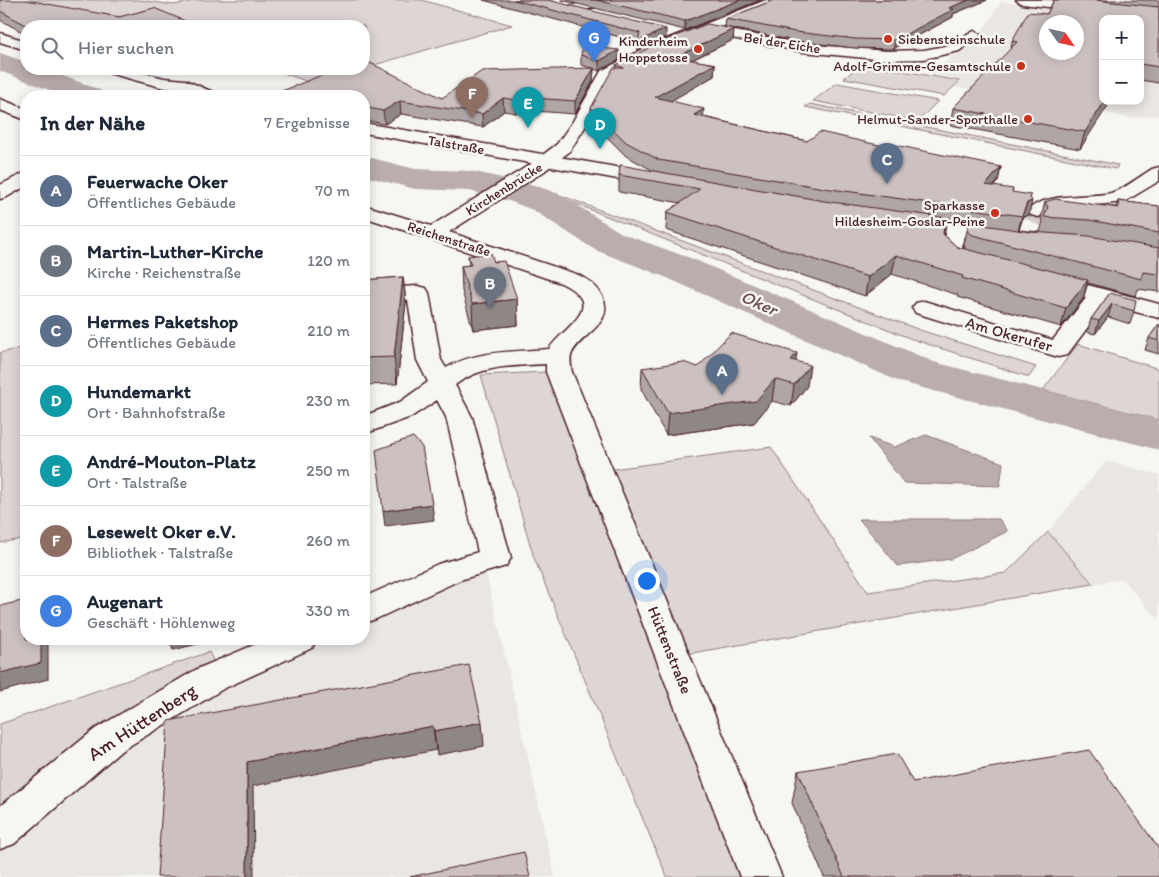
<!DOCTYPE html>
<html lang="de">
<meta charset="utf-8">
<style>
body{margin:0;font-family:Itim,sans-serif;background:#f2f2f3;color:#1f2937}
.controls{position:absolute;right:15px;top:15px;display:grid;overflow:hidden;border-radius:10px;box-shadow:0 2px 12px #0003}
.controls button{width:45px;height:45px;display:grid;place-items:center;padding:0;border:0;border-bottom:1px solid #e0e1e3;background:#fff;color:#1f2937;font:25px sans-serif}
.compass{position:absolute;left:1039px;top:15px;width:45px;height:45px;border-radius:50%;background:#fff;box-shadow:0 2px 12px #0003;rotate:124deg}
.you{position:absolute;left:646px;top:580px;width:18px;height:18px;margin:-12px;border:4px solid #fff;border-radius:50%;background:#1a73e8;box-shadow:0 0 0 8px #1a73e833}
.badge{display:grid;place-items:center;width:32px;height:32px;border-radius:50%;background:#0b8043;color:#fff;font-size:16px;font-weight:700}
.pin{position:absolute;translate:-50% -41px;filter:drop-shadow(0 1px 2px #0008)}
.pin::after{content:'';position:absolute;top:26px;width:18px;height:15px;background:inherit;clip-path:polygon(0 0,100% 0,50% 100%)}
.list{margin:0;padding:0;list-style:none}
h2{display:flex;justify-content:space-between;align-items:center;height:65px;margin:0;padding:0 20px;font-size:21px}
h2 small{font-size:16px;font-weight:400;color:#747a83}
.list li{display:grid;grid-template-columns:32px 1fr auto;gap:15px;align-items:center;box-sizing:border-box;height:70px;padding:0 20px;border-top:1px solid #e0e1e3}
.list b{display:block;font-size:19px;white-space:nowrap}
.list p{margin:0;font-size:16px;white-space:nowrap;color:#747a83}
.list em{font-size:16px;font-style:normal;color:#747a83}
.icon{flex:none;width:28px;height:28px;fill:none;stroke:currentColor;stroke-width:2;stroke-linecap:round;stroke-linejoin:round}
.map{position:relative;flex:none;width:1159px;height:877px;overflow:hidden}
.search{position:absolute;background:#fff;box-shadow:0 2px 12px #0003;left:20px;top:20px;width:350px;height:55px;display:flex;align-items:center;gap:12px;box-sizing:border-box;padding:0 18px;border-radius:20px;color:#747a83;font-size:19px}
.panel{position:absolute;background:#fff;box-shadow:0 2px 12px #0003;left:20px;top:90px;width:350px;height:555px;border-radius:20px}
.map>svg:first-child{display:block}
.built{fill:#e9e6e3;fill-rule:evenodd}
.green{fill:#ddd6d5;stroke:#947a80}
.water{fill:#bbadae;stroke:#8e747a}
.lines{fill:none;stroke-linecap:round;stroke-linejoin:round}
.river{fill:#bbadae;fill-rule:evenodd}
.minor-tunnel{stroke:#d4cbca;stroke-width:18;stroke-dasharray:18 9;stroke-linecap:butt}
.minor-casing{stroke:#4a1f2b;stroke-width:3}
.major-casing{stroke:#4a1f2b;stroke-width:3}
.minor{fill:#f6f6f2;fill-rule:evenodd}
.major{fill:#f6f6f2;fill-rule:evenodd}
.wall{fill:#afa6a5;stroke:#4a1f2b;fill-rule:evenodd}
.shaded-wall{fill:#8f8786;stroke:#4a1f2b}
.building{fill:#ccc1c0;stroke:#4a1f2b;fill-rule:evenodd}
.poi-dot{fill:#c8321e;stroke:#f6f6f2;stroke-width:2}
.labels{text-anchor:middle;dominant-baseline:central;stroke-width:5;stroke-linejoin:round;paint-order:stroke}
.far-poi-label{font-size:14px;fill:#4a1f2b;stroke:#f6f6f2;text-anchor:end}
.far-street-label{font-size:14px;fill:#4a1f2b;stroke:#f6f6f2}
.street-label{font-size:16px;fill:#4a1f2b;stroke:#f6f6f2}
.water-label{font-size:18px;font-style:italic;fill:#6c4a52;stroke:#f6f6f2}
.near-street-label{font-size:19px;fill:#4a1f2b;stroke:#f6f6f2}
</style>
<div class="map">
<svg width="1159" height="877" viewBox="0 0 1159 877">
<rect width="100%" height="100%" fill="#f6f6f2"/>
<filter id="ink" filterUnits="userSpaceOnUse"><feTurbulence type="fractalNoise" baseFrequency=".02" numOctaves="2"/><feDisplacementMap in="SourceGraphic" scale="10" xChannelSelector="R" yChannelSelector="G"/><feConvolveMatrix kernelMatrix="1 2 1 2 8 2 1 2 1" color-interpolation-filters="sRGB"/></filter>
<g filter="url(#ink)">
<path class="built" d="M1001,2L1159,20V116L1153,115L1133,118L955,87L962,80L926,73L951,59L948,54L974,44ZM1103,19H1140V101H1103ZM1046,22H1076V52H1046Z
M1106,461L1159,475V620L1122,579L1093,584L1048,532Z
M486,573L555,877H0V846L173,710L318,639H364V617L388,605Z"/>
<path class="green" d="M29,0H140L174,5L197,0H421L512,25L364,68V26H328L311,23L299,26H161L71,17L20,3Z
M862,64H863L960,81L944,96L844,78Z
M273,69H362L311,83Z
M837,83L938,101L918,121L813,101Z
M810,104L1118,165L1116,169L805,107Z
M549,193L557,194L920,330L1036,367L1029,377L912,339Z
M26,338V538L0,543V353L24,347Z
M1078,344L1159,369V420L1043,390Z
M547,372L599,471L771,447L868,592L1006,573L1048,532L1093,584L657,659L739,877H667L534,558L481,375Z
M209,652L215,664L0,810V724Z"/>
<path class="water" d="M926,435L1003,463L1000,486L904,483L869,438L894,447Z
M859,519H999L1008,531L951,559L898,566Z"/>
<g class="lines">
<path class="river" d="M0,53L26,62V69H45L100,90L105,96H65L0,71Z
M364,156L415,169L470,171L534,185L559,194L623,234L693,259L934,362L1159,420V450L900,382L665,277L595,250L533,210L509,201L470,191L415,189L364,176Z"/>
<path class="minor-tunnel" d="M1032,222L1038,211"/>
<g class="minor-casing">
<path id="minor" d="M592,0H611L609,3L575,13L569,9L570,6Z
M766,0H783L781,3L719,28L803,44L887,51L924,50L950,45L974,31L981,35L959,51L924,59L887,60L803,52L706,33L659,52L612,77L589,121L569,152L543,172L449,232L576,274C588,279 596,285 602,296C616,323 581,334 572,353C569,359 571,366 572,372L782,877H740L546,372V364C514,366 481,365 455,385L472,417L511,558L506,566L460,580L376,619L364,623V597L438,564L478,552L446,417L437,400L411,417L364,434V416L400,402L428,382L417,360L408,300L364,303V289L418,286L426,288L429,293L441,360L446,368C476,350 515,352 549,349C564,326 609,306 561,283L364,217V205L431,226L531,164L557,144L573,121L601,71L649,46Z
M1016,0H1058L1159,12V20L1022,4Z
M0,99L26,109V120L0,110Z
M1159,167V181L1124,202L1059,209L1038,217L1031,215L1028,211C1041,192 1091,198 1111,193C1125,189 1140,176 1152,169Z
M958,224L965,226L968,230L962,243L963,250L969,253L985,257L988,262L985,267C971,270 950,264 941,252C942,242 945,234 951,226Z
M1050,275L1159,304V318L1105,304L1067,355L1058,357L916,313L912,308L916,303L924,301L1053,340L1086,298L1042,287L1039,282L1042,277Z
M268,639H317L312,648L223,689L121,751L14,844L0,849V806L95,729L197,669Z"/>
</g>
<g class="major-casing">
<path id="major" d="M0,33L26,41V50L0,42Z
M103,69H127L164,78L185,80L215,93L217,96H197L182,89L164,88L105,72Z
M364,123L656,174L663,176L665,180L663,184L656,186L364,133Z
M26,172V186L7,197L0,199V185Z
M908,216L1004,230L1011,232L1014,236L1011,240L1004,242L901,226L898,222L901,218Z"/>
</g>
<use href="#minor" class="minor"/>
<use href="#major" class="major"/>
</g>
<path class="wall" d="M0,0L119,17L197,26H26V34L0,20Z
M483,0H548L666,37L638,50V42Z
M561,0H761L685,30Z
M774,0H987L953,14V17L893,49L855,48L795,41L725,27L726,19Z
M1054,0H1159V83L1140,80V19L1080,149L950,125L953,108L1011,49L1012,41L1047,14Z
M734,29L733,40L692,60L715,64L714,76L670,101L704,117L807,141L892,148L1001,167L998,181L993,187L1030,197L1029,215L1023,217L1019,230L1040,232L1043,221L1041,218L1045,202L1116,207L1118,201L1159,206V292L1138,289L1136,296L1088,283L1083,299L1061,327L957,297L958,295L892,274L865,296L666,230L667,212L681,203L619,192V175L654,171L626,156L591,121V108L616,68V65ZM947,220L969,224L968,227L964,243L965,249L957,247L944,235Z
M581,55L619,60L599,71L594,69L593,81L575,114L521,110L516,113L504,111L483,127L401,114L385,124L364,120V96H283L282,91L442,98L592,68L581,65Z
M468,256L494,262L517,299L518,325L473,330L462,291L461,266L469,265Z
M403,277L406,302L397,384L364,385V280Z
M1110,293L1134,311L1130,324L1108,317L1095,334L1087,332L1091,319Z
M1159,324V354L1145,350L1149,338Z
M795,361L807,386L791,406L772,401L754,423L666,435L641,389L642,368L698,367Z
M798,771L913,782L1159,877H824L792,803Z"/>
<path class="shaded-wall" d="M740,0H761L685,30V21Z
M969,0H987L953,14V17L893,49L895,40L949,8Z
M49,23L50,26H31Z
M666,29V37L638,50V41Z
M734,29L733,40L675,68L676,57Z
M619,50V60L599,71V61Z
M715,64L714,76L655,110V97Z
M594,68L593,81L575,114V101Z
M520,97L521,110L516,113V100Z
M503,98L504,111L483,127L482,114Z
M400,101L401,114L385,124L383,111Z
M1105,101H1111L1080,149L1085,132Z
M704,109L703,121L694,115Z
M1001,167L998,181L983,200L986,185Z
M1031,195L1029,202L1032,201L1029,215L1023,217L1018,231L1022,216Z
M947,218L944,236L940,243L944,225Z
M896,255L892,274L865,296L868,277Z
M403,277L406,302L397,384L394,357Z
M1088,280L1083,299L1061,327L1066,308Z
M517,299L518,325L473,330L472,304Z
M1112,304L1108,317L1095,334L1099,321Z
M797,353L794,374L791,360Z
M810,365L807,386L791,406L794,385Z
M775,379L772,401L754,423L666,435L668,413Z
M432,504L434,520L385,526L383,511Z
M41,639H48V679L0,692V673Z
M169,639H218L173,650Z
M482,722L484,746L437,755L434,731Z
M433,726L436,750L253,786L254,877H247V762Z"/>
<path class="building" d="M0,0H26L119,17L154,8L197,26H56L49,23L28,26L0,11Z
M514,0H548L666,29L638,41L640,33Z
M596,0H740L685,21Z
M774,0H969L949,8L954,9L895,40L856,39L796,32L726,19Z
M1054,0H1094L1159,7V67L1140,64V19H1103V101H1105L1085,132L953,108L1017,42L1012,41L1028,12L1047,14ZM1046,22H1076V52H1046Z
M707,24L734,29L676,57L715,64L655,97L704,109L694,115L807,141L820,132L892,148L895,145L1001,167L986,185L1013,189L1012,192L1031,195L1030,197L1032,201L1027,203L1022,216L824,188L659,160L626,142L591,108L613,68H624L616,65L660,42Z
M583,46L619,50L599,61L581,55Z
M364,60L442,98L482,71L594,68L575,101L520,97L516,100L503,98L482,114L400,101L383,111L364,107V96H308L282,91L337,69H364Z
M620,165L824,201L947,218L944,225L943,234L957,247L1088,280L1066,308L962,278L963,276L896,255L868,277L667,212L700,189L619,175Z
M1055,199L1119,208L1118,201L1159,206V233L1089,220L1044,217L1048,207L1045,202Z
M970,223L1031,232L1089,236L1159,248V274L1143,272L1141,279L973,235L968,232V227Z
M491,253L494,262L504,261L517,299L472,304L461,266L471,265L468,256Z
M403,277L394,357L364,358V280Z
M1110,293L1136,300L1134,311L1112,304L1099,321L1091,319Z
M1159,324V341L1149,338Z
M731,333L797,353L791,360L810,365L794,385L775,379L756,401L668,413L642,368L683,362L698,367Z
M413,437L422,447L432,504L383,511L376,450Z
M26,600V639H41V663L0,673V606Z
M469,665L482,722L434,731L433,726L247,762V877H157L168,721Z
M1089,750L1159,849V877H844L798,771L897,754L913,782Z
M524,852L530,877H410Z"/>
</g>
<g class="poi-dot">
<circle cx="888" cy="39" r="5"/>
<circle cx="698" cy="49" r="5"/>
<circle cx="1021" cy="66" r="5"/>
<circle cx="1028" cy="119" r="5"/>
<circle cx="995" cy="213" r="5"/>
</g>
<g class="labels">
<g class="far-poi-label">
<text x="898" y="39" text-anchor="start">Siebensteinschule</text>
<text x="688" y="41">Kinderheim<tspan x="688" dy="16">Hoppetosse</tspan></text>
<text x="1011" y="66">Adolf-Grimme-Gesamtschule</text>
<text x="1018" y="119">Helmut-Sander-Sporthalle</text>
<text x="985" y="205">Sparkasse<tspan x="985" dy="16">Hildesheim-Goslar-Peine</tspan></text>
</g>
<g class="far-street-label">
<text transform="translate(782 43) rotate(9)">Bei der Eiche</text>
<text transform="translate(456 145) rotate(10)">Talstraße</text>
<text transform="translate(504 189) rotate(-32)">Kirchenbrücke</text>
<text transform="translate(449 239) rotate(18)">Reichenstraße</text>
</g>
<g class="street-label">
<text transform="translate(1009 334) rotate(16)">Am Okerufer</text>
<text transform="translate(670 650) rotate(68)">Hüttenstraße</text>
</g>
<g class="water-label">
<text transform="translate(759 303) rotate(24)">Oker</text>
</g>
<g class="near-street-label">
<text transform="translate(142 722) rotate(-33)">Am Hüttenberg</text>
</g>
</g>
</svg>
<div class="controls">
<button>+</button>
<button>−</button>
</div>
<svg class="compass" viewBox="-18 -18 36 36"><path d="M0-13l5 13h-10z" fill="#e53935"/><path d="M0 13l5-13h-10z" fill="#747a83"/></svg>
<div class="you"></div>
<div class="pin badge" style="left:722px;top:395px;background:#5c6f8a">A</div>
<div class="pin badge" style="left:490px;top:308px;background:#6b7280">B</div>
<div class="pin badge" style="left:887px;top:184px;background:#5c6f8a">C</div>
<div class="pin badge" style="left:600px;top:149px;background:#0f9aa8">D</div>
<div class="pin badge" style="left:528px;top:128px;background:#0f9aa8">E</div>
<div class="pin badge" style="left:472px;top:118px;background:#8d6e63">F</div>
<div class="pin badge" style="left:594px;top:62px;background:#3f7fe0">G</div>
<div class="search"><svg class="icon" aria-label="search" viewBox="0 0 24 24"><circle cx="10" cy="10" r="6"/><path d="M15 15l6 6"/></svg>Hier suchen</div>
<section class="panel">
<h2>In der Nähe<small>7 Ergebnisse</small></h2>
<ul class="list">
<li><span class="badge" style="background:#5c6f8a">A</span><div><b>Feuerwache Oker</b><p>Öffentliches Gebäude</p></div><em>70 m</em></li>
<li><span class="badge" style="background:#6b7280">B</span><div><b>Martin-Luther-Kirche</b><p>Kirche · Reichenstraße</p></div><em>120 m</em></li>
<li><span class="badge" style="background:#5c6f8a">C</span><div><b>Hermes Paketshop</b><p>Öffentliches Gebäude</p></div><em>210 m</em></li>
<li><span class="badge" style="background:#0f9aa8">D</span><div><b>Hundemarkt</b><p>Ort · Bahnhofstraße</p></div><em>230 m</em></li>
<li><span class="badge" style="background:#0f9aa8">E</span><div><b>André-Mouton-Platz</b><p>Ort · Talstraße</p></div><em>250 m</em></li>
<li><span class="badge" style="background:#8d6e63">F</span><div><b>Lesewelt Oker e.V.</b><p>Bibliothek · Talstraße</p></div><em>260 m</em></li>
<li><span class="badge" style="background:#3f7fe0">G</span><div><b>Augenart</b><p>Geschäft · Höhlenweg</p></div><em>330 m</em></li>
</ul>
</section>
</div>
